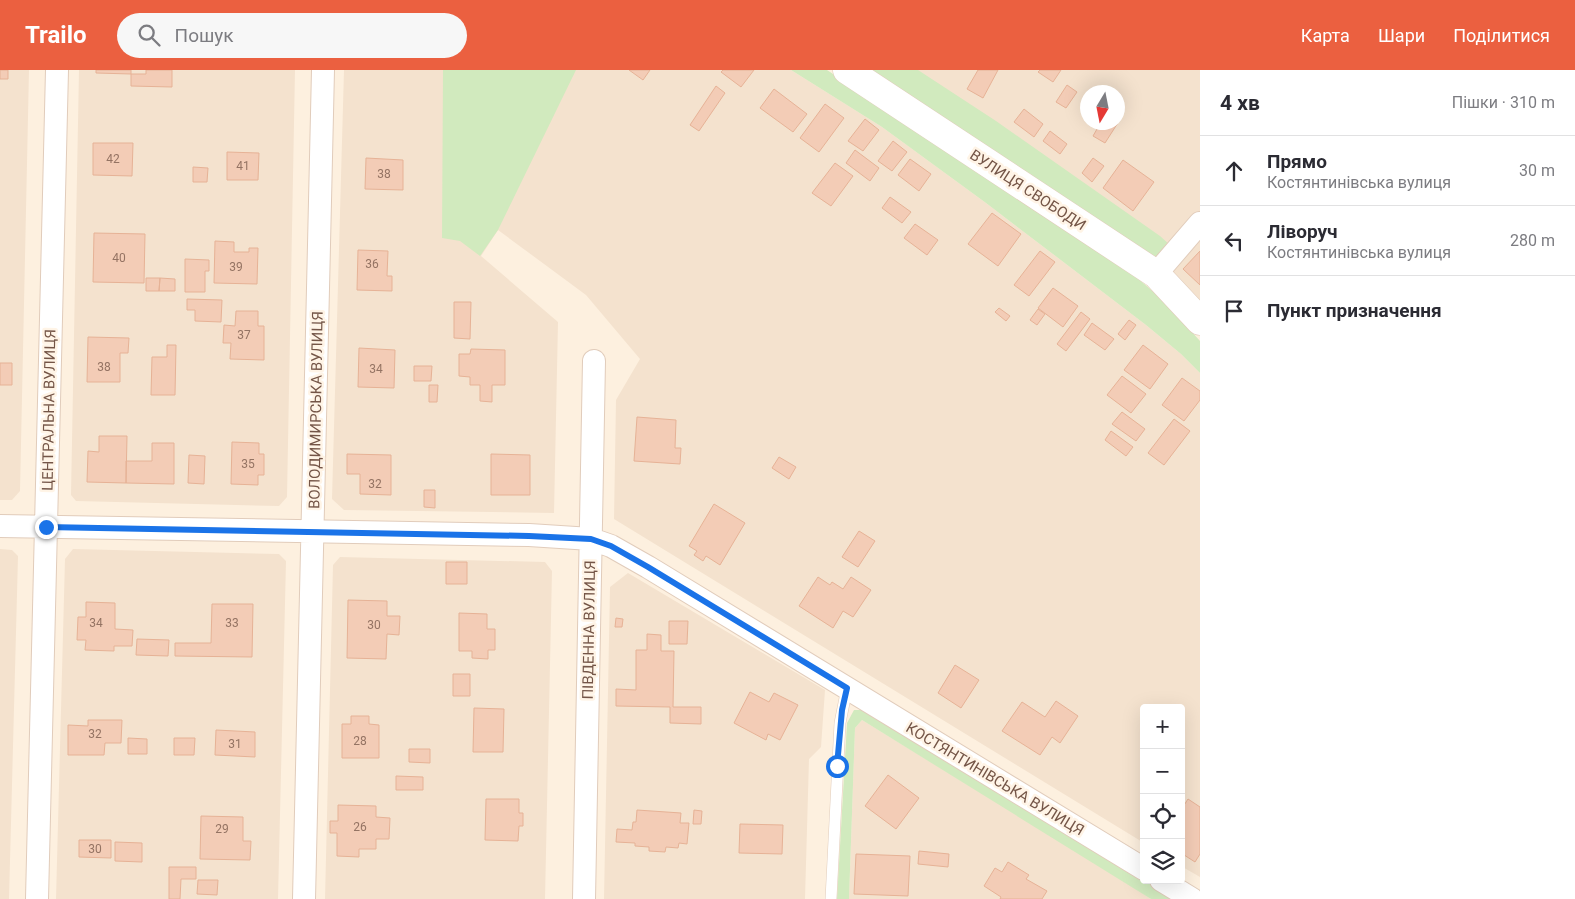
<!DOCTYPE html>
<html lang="uk">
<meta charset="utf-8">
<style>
body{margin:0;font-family:Roboto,sans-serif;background:#f7f7f7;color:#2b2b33}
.controls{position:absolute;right:15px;bottom:15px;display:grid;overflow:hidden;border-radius:5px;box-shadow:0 5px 20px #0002}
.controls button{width:45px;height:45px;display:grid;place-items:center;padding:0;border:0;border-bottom:1px solid #e1e1e2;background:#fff;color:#2b2b33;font:25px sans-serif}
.compass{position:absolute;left:1080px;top:15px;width:45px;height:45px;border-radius:50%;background:#fff;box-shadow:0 5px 20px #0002;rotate:190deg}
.stop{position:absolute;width:15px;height:15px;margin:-11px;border:4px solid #1a73e8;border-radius:50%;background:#fff}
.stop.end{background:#1a73e8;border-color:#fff;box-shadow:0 1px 5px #0008}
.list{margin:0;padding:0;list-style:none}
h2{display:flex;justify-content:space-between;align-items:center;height:65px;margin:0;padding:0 20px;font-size:21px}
h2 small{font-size:16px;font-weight:400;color:#7c7c81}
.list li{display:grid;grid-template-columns:32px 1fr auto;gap:15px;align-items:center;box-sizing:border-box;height:70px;padding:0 20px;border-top:1px solid #e1e1e2}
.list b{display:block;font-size:19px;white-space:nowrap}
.list p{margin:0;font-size:16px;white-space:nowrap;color:#7c7c81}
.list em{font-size:16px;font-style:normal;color:#7c7c81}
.icon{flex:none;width:28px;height:28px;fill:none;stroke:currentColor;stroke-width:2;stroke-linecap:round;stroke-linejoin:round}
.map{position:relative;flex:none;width:1200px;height:829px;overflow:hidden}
header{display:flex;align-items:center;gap:30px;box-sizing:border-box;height:70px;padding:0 25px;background:#eb6040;color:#fff}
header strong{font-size:24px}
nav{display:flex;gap:28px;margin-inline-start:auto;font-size:18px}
.search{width:350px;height:45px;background:#f7f7f7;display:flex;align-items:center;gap:12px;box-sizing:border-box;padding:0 18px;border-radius:28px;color:#7c7c81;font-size:19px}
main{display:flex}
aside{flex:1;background:#fff}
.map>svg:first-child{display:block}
.residential{fill:#f4e2ce;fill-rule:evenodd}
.green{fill:#d1eabe}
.building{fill:#f3ccb6;stroke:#e6b296}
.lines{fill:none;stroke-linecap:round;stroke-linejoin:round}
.service-casing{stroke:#e1ccbb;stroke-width:12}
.minor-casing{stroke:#e1ccbb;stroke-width:24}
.tertiary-casing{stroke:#e1ccbb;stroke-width:29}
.service{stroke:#fff;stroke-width:11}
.minor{stroke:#fff;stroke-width:22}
.tertiary{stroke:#fff;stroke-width:28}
.route{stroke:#1a73e8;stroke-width:6}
.labels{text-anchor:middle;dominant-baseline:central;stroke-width:5;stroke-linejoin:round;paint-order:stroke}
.number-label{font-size:12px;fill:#947363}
.street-label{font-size:15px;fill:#745547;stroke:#fff4e6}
</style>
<header>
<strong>Trailo</strong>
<div class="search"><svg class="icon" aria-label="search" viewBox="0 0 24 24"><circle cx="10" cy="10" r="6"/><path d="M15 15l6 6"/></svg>Пошук</div>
<nav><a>Карта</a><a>Шари</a><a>Поділитися</a></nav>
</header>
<main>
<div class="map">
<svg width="1200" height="829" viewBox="0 0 1200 829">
<rect width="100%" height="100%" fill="#fdf0df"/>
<path class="residential" d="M0,0H29L20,421L12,430H0Z
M79,0H295L287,427L279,436L76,431L71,425Z
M344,0H791L882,57L986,133L1146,255L1181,284L1200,303V807L1181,796V638H1144V773L614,449L616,330L640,289L586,225L498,160L481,186L558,252L554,443L344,440L332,429Z
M861,0H1200V142L1155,191ZM1088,22H1118V52H1088Z
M1200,165V239L1170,199Z
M0,479L12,480L18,486L9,829H0Z
M73,479L279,484L286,491L278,829H56L65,489Z
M340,487L545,492L552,501L545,829H325L333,495Z
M628,503L825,620L821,677L809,689L805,829H604L610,517Z
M862,650L1115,805L1151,829H849L855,658Z"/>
<path class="green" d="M443,0H576L498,160L480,186L460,171L442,168Z
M791,0H827L1127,199L1164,231L1200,271V303L1181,284L1146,255L986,133L882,57Z
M861,0H918L996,51L1160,166L1170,175L1155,191Z
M854,640H865L1175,829H1151L862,650L855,658L849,829H837L847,653Z"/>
<path class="building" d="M0,0H8V9H0Z
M96,0H131V4L96,3Z
M146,0H172V17L131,16V4H146Z
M629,0H650L643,10Z
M723,0H754L741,17L721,2Z
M978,0H998L983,28L967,19Z
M1040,0H1061L1053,12L1038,2Z
M1067,15L1077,22L1066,38L1056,32Z
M716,16L725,23L699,61L690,55Z
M774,19L807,44L793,62L760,38Z
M825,34L844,48L819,82L800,68Z
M1024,39L1043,54L1034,67L1014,52Z
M1118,46L1121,48L1105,73L1093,66L1101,52H1118Z
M865,49L879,60L863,81L848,71Z
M1050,61L1067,74L1060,84L1043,71Z
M893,71L907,82L892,101L878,91Z
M93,73H133L132,106L93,105Z
M855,80L879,98L870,111L846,93Z
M227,82L259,83L258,110H227Z
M366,88L403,90V120L365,119Z
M1093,88L1104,96L1092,112L1082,103Z
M910,89L931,104L919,121L898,105Z
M1123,90L1154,112L1133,141L1103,118Z
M835,93L853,106L831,136L812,123Z
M193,97L208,98L207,112H193Z
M890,127L911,142L902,153L882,138Z
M992,143L1021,164L998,196L968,174Z
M915,154L938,170L927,185L904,168Z
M94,163L145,164L144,213L93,212Z
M215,171L234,172V182H249V178H258L257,214L214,213Z
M358,180L388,181L387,206H392V221L357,220Z
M1040,181L1055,192L1029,226L1014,215Z
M1200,181V215L1183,199Z
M185,189L209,190V201H205V222H185Z
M146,208H160L159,221H146Z
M160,208L175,209V221H159Z
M1053,218L1078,236L1063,257L1038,238Z
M187,229L222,230L221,252L195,251V240H187Z
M454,232H471L470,269L454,268Z
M999,238L1010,246L1006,251L995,242Z
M1038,239L1045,244L1037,255L1030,250Z
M236,241H258V256H264V290L230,289L231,273H223L224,255L235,256Z
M1081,242L1090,249L1066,281L1057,274Z
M1129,250L1136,255L1125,270L1118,264Z
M1092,253L1114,269L1105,280L1084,265Z
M88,267L129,268L128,283H120V312H87Z
M167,275H176L175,325H151L152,287H167Z
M1143,275L1168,294L1150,319L1124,300Z
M359,278L395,280L394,318L358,317Z
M471,279L505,280V315H492V332L480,331V315H470V307L459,306V284H470Z
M0,293H12V315H0Z
M414,296H432L431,311H414Z
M1122,306L1146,324L1131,343L1107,325Z
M1182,308L1200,321V330L1184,351L1162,335Z
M429,315H438L437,332H429Z
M1122,342L1145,359L1136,371L1112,354Z
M637,347L676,350L675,378H681L680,394L634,391Z
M1174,349L1190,361L1164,395L1148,383Z
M1111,361L1133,377L1126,386L1105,370Z
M99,366H127L126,413L87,412L88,381L99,382Z
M232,372L259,373V384H264V405H258V415L231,414Z
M152,373H174V414L126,413V391H152Z
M347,384L391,385V425L360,424V404H347Z
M491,384L530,385V425H491Z
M189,385L205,386L204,414L188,413Z
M779,387L796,397L789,409L772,398Z
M424,420H435V438L424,437Z
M714,434L745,453L720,495L706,486L703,491L694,485L697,481L689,476Z
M859,461L875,471L858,497L842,487Z
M446,492H467V514H446Z
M818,507L830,515L832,512L843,519L851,507L871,520L853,547L843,541L833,558L799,536Z
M348,530L387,531V546H400L399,565L387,564L386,589L347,588Z
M86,532L115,533V559L133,560L132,576H114V581L85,580L86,570H77L78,547H86Z
M212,534H253L252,587L175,586V573H211Z
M459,543L487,544V559H495V580H488V589L472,588V581H459Z
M616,548L623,549L622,557H615Z
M669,551H688L687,574H669Z
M647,564L661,565V581H674L673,637H701V654L670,653V637L616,636V619L636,620V580H647Z
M137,569L169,570L168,586L136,585Z
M955,595L979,610L961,638L938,623Z
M453,604H470V626H453Z
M750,622L769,632L774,623L798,635L780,670L768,664L766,670L734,653Z
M1056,631L1078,646L1060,673L1052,667L1040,685L1002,661L1022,632L1045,647Z
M474,638L504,639L503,682H473Z
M351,646H369V654L379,655V688H342V654H351Z
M88,650H122L121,673H105L104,685H68V655L88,656Z
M216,660L255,662V687L215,685Z
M128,668L147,669V684H128Z
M174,668H195L194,685H174Z
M409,679H430V693L409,692Z
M888,705L919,728L896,759L865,736Z
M396,706L423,707V720H396Z
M486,729H519V743H523V756H519L518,771L485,770Z
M1188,729L1200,737V784L1195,792L1181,783V740Z
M338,735L376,736V747L390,748L389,769H376V779H359V787L337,786V763H330V751H338Z
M637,740L681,743L680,753H689L687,774L679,773L678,778L666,777L665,782L649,781V777L635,776V773L616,772L617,759L632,760L633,752H636Z
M694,740L702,741L701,754H693Z
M201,746L243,747V771H251L250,790L200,789Z
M740,754L783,755L782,784L739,783Z
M79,770H111V788L79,787Z
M115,772L142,773V792L115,791Z
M919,781L949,784L948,797L918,794Z
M856,784L910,786L908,826L854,824Z
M1008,792L1029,805L1026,809L1047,821L1042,829H1000L1001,827L984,816L995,798L1002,802Z
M169,797H196V809H181L180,829H169Z
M198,810H218L217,825L197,824Z"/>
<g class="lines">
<g class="service-casing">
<path id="service" d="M831,829L840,653L847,618"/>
</g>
<g class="minor-casing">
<path id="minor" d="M1156,204L1200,153
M0,456L529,465L591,469L611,476L648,497L1144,799
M1161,810L1192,829
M37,829L57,0
M304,829L323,0
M584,829L594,291"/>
</g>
<g class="tertiary-casing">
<path id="tertiary" d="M847,0L1156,204L1200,251"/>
</g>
<use href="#service" class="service"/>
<use href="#minor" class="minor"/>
<use href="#tertiary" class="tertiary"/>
</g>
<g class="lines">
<path class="route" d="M46,457L529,466L591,469L611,476L648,497L847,618L842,640L837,696"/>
</g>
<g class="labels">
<g class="number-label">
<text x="113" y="89">42</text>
<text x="243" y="96">41</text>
<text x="384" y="104">38</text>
<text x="119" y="188">40</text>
<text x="372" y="194">36</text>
<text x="236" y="197">39</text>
<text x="244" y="265">37</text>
<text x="104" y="297">38</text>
<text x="376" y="299">34</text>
<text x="248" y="394">35</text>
<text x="375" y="414">32</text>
<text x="96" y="553">34</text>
<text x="232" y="553">33</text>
<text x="374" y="555">30</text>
<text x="95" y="664">32</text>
<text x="360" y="671">28</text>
<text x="235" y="674">31</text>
<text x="360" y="757">26</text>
<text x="222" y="759">29</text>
<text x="95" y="779">30</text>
</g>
<g class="street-label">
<text transform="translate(1028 120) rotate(33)">ВУЛИЦЯ СВОБОДИ</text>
<text transform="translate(49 340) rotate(-89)">ЦЕНТРАЛЬНА ВУЛИЦЯ</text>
<text transform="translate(316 340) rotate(-89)">ВОЛОДИМИРСЬКА ВУЛИЦЯ</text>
<text transform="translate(589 560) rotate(-89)">ПІВДЕННА ВУЛИЦЯ</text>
<text transform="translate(995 709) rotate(31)">КОСТЯНТИНІВСЬКА ВУЛИЦЯ</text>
</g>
</g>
</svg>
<div class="controls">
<button>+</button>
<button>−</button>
<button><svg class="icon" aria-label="locate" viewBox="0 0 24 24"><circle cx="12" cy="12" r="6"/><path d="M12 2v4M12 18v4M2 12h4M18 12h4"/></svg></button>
<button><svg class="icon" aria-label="layers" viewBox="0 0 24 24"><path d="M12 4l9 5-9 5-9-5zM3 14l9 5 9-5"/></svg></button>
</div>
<svg class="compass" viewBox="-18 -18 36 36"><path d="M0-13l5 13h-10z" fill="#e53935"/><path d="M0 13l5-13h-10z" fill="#7c7c81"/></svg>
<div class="stop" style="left:837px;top:696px"></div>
<div class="stop end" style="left:46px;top:457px"></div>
</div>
<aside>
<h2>4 хв<small>Пішки · 310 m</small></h2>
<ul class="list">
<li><svg class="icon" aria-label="ahead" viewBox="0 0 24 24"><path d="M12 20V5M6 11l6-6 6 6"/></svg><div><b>Прямо</b><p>Костянтинівська вулиця</p></div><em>30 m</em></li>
<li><svg class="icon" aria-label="left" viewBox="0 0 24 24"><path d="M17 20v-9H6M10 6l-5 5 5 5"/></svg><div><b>Ліворуч</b><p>Костянтинівська вулиця</p></div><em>280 m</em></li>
<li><svg class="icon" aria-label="arrive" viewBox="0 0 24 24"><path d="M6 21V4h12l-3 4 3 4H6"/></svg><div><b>Пункт призначення</b></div></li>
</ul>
</aside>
</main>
